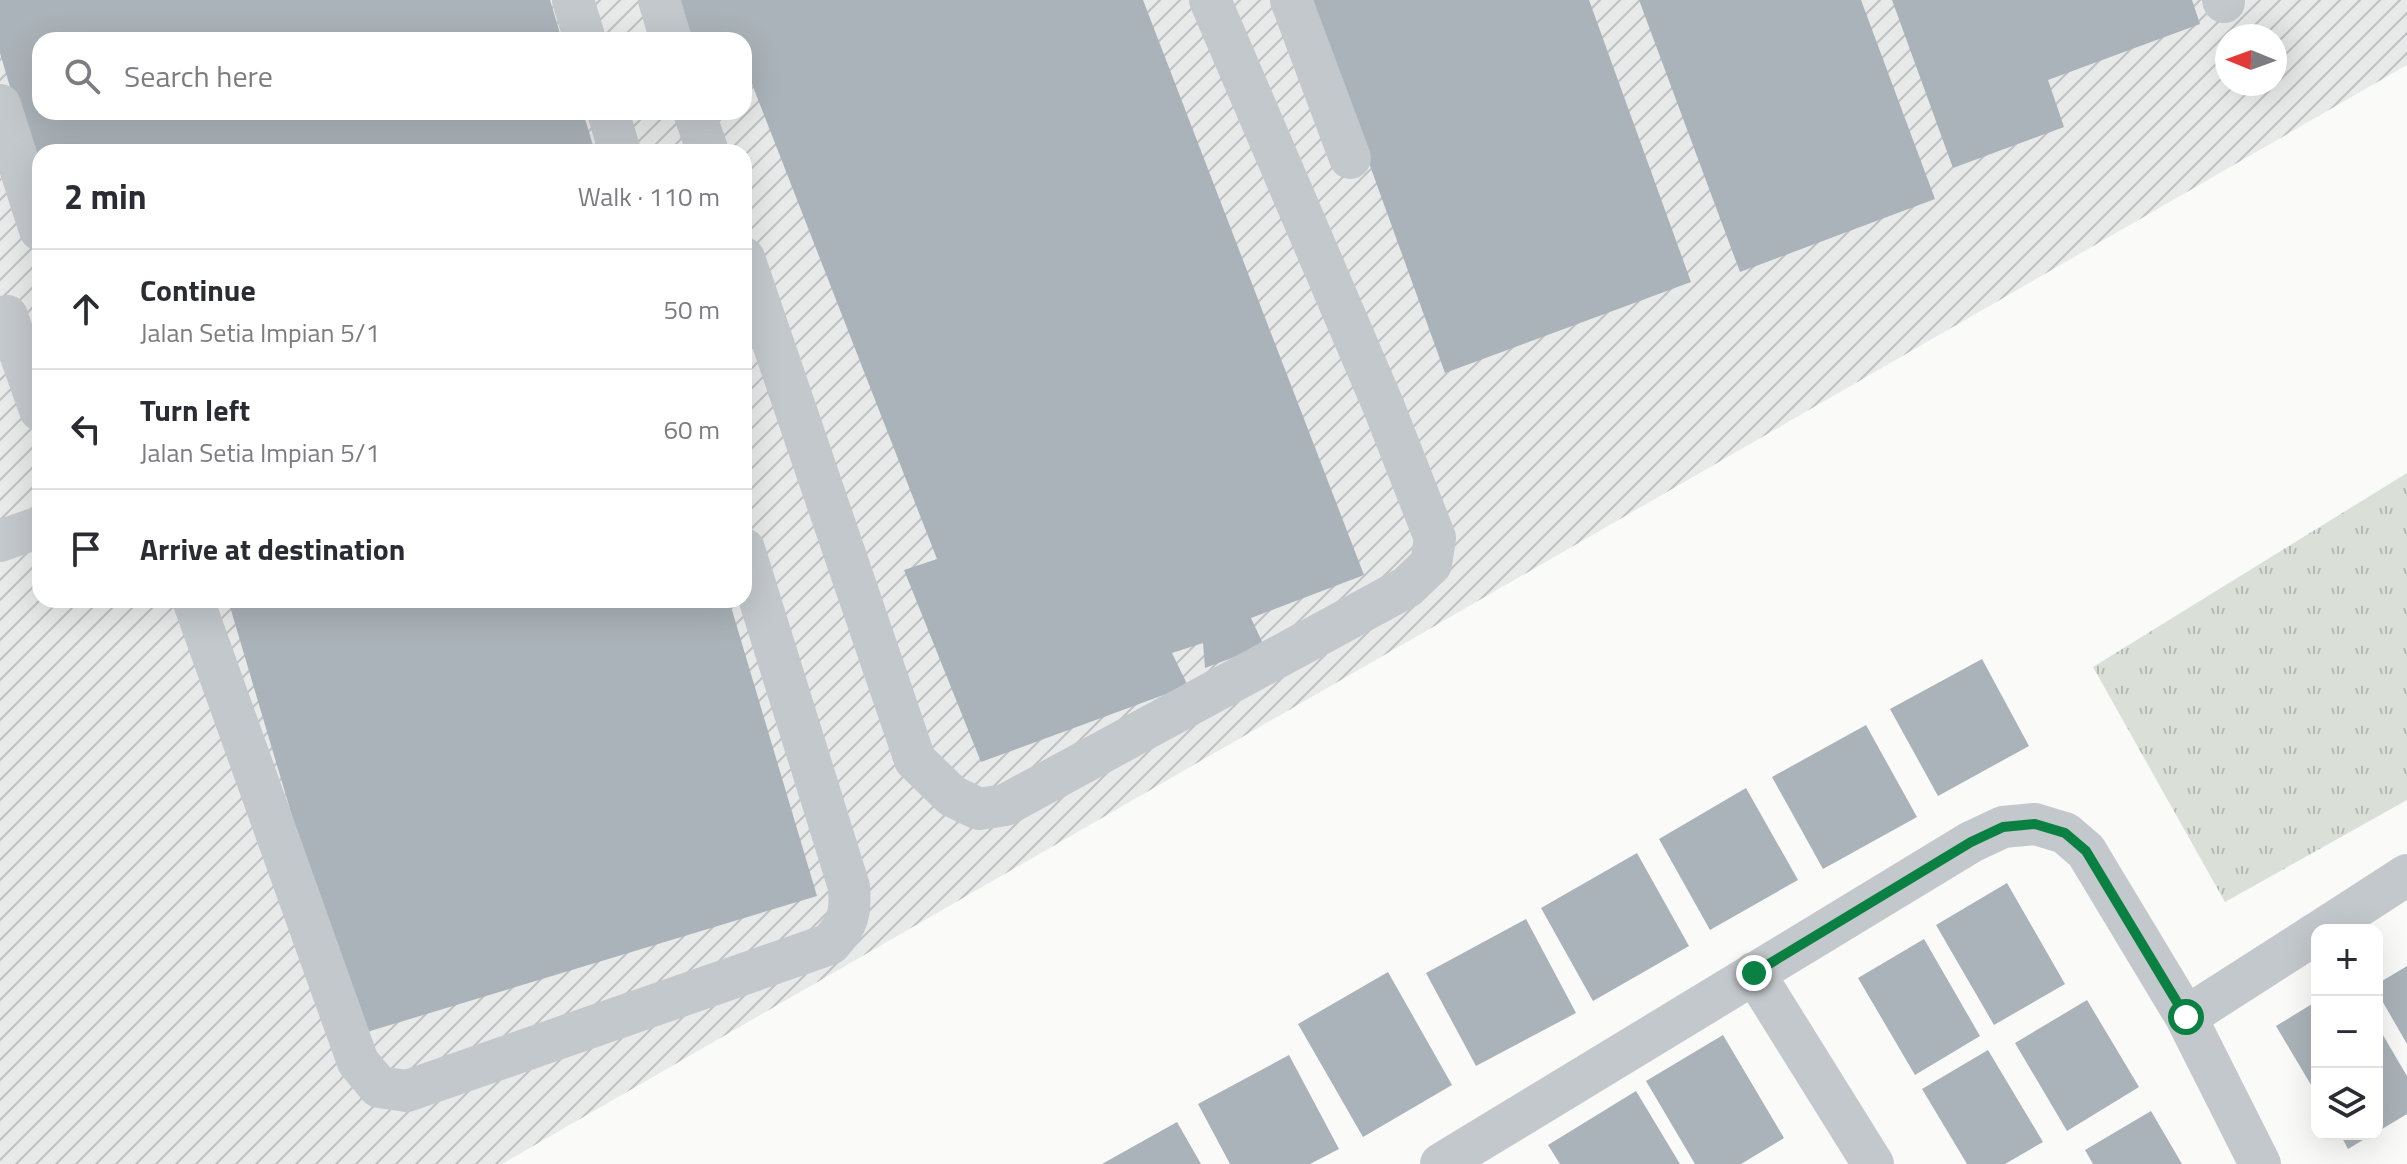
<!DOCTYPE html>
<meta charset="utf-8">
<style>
body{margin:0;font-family:"Titillium Web",sans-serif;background:#f2f2f3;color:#2b2b33}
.controls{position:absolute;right:24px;bottom:24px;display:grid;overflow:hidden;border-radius:16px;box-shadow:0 8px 32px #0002}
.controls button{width:72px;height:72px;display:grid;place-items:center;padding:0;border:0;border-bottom:2px solid #e1e1e2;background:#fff;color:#2b2b33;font:40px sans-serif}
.compass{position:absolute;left:2215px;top:24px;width:72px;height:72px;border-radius:50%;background:#fff;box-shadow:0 8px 32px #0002;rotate:271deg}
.stop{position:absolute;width:24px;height:24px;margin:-18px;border:6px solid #0b8043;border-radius:50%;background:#fff}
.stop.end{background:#0b8043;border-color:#fff;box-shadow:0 2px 8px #0008}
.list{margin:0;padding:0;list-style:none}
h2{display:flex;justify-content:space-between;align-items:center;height:104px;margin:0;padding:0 32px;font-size:34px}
h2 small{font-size:26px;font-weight:400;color:#7c7c81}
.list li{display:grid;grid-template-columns:52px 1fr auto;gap:24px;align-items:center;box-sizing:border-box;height:120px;padding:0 32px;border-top:2px solid #e1e1e2}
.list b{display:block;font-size:30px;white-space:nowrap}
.list p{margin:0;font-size:26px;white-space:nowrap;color:#7c7c81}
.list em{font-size:26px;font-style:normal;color:#7c7c81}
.icon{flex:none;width:44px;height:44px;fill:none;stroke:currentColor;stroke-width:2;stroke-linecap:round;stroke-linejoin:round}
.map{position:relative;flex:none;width:2407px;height:1164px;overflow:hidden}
.search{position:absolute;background:#fff;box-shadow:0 8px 32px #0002;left:32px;top:32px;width:720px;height:88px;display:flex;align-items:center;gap:20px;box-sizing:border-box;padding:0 28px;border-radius:24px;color:#7c7c81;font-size:30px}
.panel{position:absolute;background:#fff;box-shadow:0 8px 32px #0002;left:32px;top:144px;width:720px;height:464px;border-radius:24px}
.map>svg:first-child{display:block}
.industrial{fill:url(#industrial-furrows);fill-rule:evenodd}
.grass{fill:url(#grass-tufts)}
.building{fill:#aab3b9}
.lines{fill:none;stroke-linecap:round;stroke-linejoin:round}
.minor{stroke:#c3c8cc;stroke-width:42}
.route{stroke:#0b8043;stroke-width:10}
</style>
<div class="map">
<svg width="2407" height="1164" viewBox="0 0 2407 1164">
<defs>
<pattern id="industrial-furrows" width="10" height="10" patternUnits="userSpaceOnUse" patternTransform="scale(2)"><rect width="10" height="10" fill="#e8e9e9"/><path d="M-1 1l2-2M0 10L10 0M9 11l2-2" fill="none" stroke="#c0c1c2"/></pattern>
<pattern id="grass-tufts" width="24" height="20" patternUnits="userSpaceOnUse" patternTransform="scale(2)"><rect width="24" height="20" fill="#dadfd7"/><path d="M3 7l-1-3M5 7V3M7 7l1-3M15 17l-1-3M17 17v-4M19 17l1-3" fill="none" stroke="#b4b9b4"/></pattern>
</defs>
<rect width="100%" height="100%" fill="#fafaf8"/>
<path class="industrial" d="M0,0H2407V65L502,1164H0ZM2227,36H2275V84H2227ZM40,40H744V112H40ZM40,152H744V600H40Z"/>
<path class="grass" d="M2407,473V800L2225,902L2093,667Z"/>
<path class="building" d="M0,0H550L562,40H40V112H583L595,152H40L39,185L0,53Z
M674,0H1143L1364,575L1251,618L1264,646L1205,668L1203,643L1172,653L1188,686L981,762L904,570L937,559L750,79L744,76V40H687Z
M1310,0H1589L1691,282L1445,373Z
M1639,0H1861L1935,199L1740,272Z
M1892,0H2192L2200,24L2048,80L2064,127L1953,168Z
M228,600H729L817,896L357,1035Z
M1982,659L2029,746L1938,796L1890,709Z
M1866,725L1917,817L1823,869L1772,777Z
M1746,788L1798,880L1710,930L1659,839Z
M1637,853L1689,946L1593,1001L1541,908Z
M2007,883L2065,984L1994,1025L1936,925Z
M1526,919L1576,1013L1476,1066L1426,973Z
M1924,939L1980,1036L1915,1075L1858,978Z
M2407,966V1044L2377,992V984Z
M1388,972L1452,1085L1363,1137L1298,1024Z
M2087,1000L2139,1087L2067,1131L2015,1043Z
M2317,1001V1095L2276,1026Z
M2377,1025L2407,1076V1114L2377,1132Z
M1723,1035L1784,1138L1741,1164H1695L1646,1081Z
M1988,1050L2043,1142L2005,1164H1967L1922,1089Z
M1289,1055L1339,1149L1310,1164H1230L1198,1104Z
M1636,1091L1680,1164H1560L1548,1145Z
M2151,1111L2182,1164H2093L2085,1150Z
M1177,1122L1201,1164H1102Z
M2340,1134H2373L2348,1149Z"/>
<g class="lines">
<path class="minor" d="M573,0L585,40
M659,0L671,40
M1291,0L1350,158
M2223,0L2224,2
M0,105L40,230
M608,112L620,152
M694,112L708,152
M744,258L915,760L952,796L979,809L1005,805L1407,587L1431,564L1435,538L1383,405L1210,0
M0,318L7,316L40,410
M0,541L40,527
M193,600L358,1062L379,1087L407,1091L830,944C848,924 851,914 849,887L744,549
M2322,930L2407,875
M1754,973L1873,1164
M2186,1017L2317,933
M1441,1164L1971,842L2003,827L2035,824L2065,833L2086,851L2186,1017L2260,1164"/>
</g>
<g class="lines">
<path class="route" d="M1754,973L1971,842L2003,827L2035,824L2065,833L2086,851L2186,1017"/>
</g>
</svg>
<div class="controls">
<button>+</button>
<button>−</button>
<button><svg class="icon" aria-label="layers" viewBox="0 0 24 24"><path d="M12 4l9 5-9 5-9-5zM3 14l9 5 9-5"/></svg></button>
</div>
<svg class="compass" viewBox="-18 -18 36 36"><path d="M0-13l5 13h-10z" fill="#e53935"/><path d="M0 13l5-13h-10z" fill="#7c7c81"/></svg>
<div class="stop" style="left:2186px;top:1017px"></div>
<div class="stop end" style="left:1754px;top:973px"></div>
<div class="search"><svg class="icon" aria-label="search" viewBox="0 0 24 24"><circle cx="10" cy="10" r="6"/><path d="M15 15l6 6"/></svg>Search here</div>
<section class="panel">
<h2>2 min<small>Walk · 110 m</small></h2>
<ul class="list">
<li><svg class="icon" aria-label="ahead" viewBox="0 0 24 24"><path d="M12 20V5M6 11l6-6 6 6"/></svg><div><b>Continue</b><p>Jalan Setia Impian 5/1</p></div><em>50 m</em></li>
<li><svg class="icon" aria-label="left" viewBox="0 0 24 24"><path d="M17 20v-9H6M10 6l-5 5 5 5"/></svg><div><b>Turn left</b><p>Jalan Setia Impian 5/1</p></div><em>60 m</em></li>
<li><svg class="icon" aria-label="arrive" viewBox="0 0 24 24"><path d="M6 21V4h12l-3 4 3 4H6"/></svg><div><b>Arrive at destination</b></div></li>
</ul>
</section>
</div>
